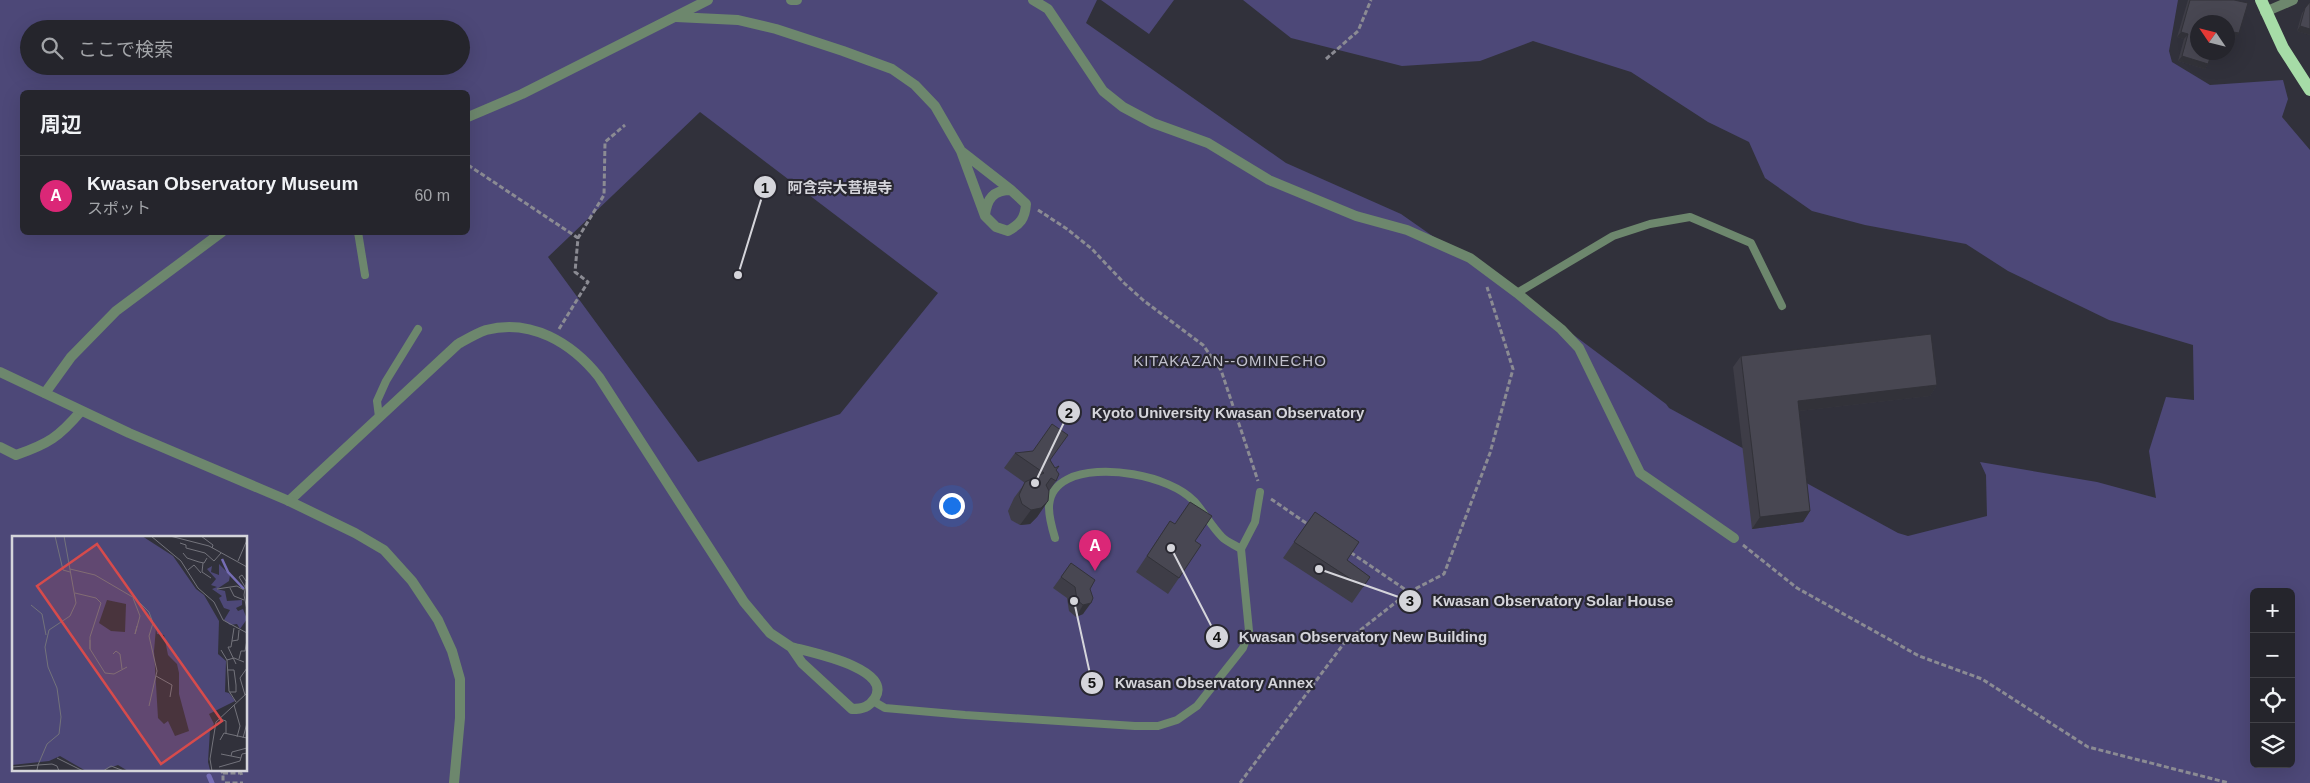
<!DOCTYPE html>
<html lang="ja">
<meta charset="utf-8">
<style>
body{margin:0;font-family:Arial,"Noto Sans JP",sans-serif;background:#313138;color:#f1f3f6}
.controls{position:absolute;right:15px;bottom:15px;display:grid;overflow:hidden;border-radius:8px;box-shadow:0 5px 20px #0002}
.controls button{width:45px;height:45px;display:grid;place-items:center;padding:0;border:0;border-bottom:1px solid #424248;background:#25252c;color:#f1f3f6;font:25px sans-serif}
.compass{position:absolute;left:2190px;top:15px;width:45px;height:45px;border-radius:50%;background:#25252c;box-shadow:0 5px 20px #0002;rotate:305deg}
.you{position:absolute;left:951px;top:505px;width:18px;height:18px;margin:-12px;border:4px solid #fff;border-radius:50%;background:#1a73e8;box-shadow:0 0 0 8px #1a73e833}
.badge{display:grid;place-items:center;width:32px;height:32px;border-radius:50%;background:#db2777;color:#fff;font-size:16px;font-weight:700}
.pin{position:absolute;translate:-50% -41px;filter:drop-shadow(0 1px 2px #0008)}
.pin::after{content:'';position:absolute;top:26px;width:18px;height:15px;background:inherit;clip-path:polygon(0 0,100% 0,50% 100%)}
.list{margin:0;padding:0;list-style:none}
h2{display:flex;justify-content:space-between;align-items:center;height:65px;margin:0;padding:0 20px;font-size:21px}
h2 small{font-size:16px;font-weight:400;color:#a3a5a9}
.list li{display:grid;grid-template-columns:32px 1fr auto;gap:15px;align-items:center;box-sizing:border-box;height:80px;padding:0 20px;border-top:1px solid #424248}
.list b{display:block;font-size:19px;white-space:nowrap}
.list p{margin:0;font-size:16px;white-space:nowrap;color:#a3a5a9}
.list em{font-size:16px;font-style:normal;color:#a3a5a9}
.icon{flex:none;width:28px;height:28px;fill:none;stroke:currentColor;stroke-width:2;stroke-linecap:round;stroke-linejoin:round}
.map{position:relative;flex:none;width:2310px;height:783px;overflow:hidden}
.search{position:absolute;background:#25252c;box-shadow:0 5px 20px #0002;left:20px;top:20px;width:450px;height:55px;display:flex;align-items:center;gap:12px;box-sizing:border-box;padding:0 18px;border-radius:28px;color:#a3a5a9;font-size:19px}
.panel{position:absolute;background:#25252c;box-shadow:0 5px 20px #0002;left:20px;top:90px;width:450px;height:145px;border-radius:8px}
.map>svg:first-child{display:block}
.green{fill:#4d4878;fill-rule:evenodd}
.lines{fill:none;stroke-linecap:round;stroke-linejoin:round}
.stream{stroke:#756db5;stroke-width:5}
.path{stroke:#8b8b93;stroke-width:3;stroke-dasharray:5 2.5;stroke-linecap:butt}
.service{stroke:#6d876d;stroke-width:8}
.minor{stroke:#6d876d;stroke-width:10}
.tertiary{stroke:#6d876d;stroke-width:10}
.primary{stroke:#a6dca7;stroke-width:12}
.wall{fill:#3e3d47}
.shaded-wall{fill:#323239}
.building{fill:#484752;stroke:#323239}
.labels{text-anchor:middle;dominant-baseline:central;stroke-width:4.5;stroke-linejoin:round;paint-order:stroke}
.neighbourhood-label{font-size:15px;letter-spacing:1px;fill:#c1c1cd;stroke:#282730}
.inset-river{fill:none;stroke:#756db5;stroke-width:2.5}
.inset-road{fill:none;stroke:#73737b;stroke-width:1}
.view{fill:#d64b4c;fill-opacity:0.15;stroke:#d64b4c;stroke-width:2.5}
.inset-edge{fill:none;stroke:#d5d5db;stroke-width:2.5}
.leader{fill:none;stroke:#d5d5db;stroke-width:2}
.callout-dot{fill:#d5d5db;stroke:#282730;stroke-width:2}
.mark-label{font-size:15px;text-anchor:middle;font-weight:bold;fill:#111}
.callout-label{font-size:15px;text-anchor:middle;font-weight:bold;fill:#d5d5db;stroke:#282730;stroke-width:4.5;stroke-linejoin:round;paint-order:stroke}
</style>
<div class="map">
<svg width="2310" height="783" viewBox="0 0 2310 783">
<rect width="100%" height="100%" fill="#31313b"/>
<path class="green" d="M0,0H1097L1086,23L1286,163L1401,214L1567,330L1666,404L1669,408L1898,533L1908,536L1987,516L1986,475L1980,462L2097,482L2156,498L2149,451L2166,397L2194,400L2193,345L2109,320L2008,271L1966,244L1865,225L1812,211L1765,178L1749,142L1708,122L1631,72L1533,41L1480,61L1402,66L1291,38L1243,0H2178L2169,51L2172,62L2210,85L2283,80L2288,99L2282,117L2310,150V783H0ZM29,29H461V66H29ZM22,92H468V232H22ZM700,112L938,293L840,414L698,462L548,257ZM14,537H246V769H14ZM2254,592H2291V764H2254Z
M1101,0H1174L1149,34Z"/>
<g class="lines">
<path class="stream" d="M209,776L212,783"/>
<path class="path" d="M1326,59L1358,31L1371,0
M468,165L578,238
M1038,210L1067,229L1092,249L1124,283L1143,300L1203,345L1221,370L1258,481
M559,329L588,282L575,272L578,238L604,195L605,142L625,125
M1271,499L1309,525
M1743,545L1797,588L1919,656L1982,679L2088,747L2229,783
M1409,592L1444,574L1490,453L1513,369L1487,287
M220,769L223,773V783
M223,773H241L242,776
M225,783H243
M1240,783L1345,642L1409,592L1350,552"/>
<path class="service" d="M358,232L365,275
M1517,293L1613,236L1650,224L1690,217L1751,243L1782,306
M379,417L377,401L386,381L418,329
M1055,538C1048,515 1042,492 1068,479C1099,463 1169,475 1194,501C1204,512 1211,526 1222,537C1227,542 1235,545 1241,549
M873,701L885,708L965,715L1135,726H1158L1177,720L1197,706L1243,648L1249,631L1241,549L1255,522L1260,492"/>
<path class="minor" d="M791,0H797
M1033,0L1048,9L1103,91L1123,107L1153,123L1208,143L1269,180L1356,216L1407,230L1470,258L1517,293L1561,329L1579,348L1640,473L1734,538
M2265,12L2293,0
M676,17L738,20L776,29L843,51L892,69L915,85L935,106L961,151L985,216L996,227L1008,231C1020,224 1025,219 1026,204L1011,190L961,151
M468,117L522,94L708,0
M985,215C987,199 993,190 1011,190
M45,393L71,357L116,311L222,232
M0,447L16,455C48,444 59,437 81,411
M289,501L458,344C467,339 477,333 486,330C531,318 572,343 599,377L744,602L770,633L791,647L802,663L852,709C863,709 869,707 875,698C893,668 809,652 791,647"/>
<path class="tertiary" d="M0,372L129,433L289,501L355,533L384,550L412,581L438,620L452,651L460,679V718L454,783"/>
<path class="primary" d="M2261,0L2283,48L2310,90"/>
</g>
<path class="wall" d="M2188,0H2234L2239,33L2235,38L2198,22L2208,64L2205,69L2178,61L2184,39L2177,37Z
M2310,2V35L2297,31L2302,13Z
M1741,356L1937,385L1930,396L1799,411L1810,511L1803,522L1752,529L1733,367Z
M1015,453L1050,460L1056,470V481L1049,491L1048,501L1037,517L1030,524L1020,525L1011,520L1008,511L1014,498L1025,483L1004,468Z
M1315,512L1347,560L1370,577L1352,603L1283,558Z
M1170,521L1195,541L1179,578L1168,594L1136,572Z
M1071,563L1090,589L1083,614L1076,617L1069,611L1067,598L1053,588Z"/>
<path class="shaded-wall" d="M2300,26L2310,29V35L2297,31Z
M2228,31L2239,33L2235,38L2228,36Z
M2181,32L2188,34L2184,39L2177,37Z
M2182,56L2208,64L2205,69L2178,61Z
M1937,385L1930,396L1790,412L1798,401Z
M1048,501L1037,517L1030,524L1020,525L1031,510Z
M1810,511L1803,522L1752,529L1760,517Z
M1091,603L1083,614L1076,617L1083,605Z"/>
<path class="building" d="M2190,0H2234L2248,3L2239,33L2228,31V22H2198V52H2212L2208,64L2182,56L2188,34L2181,32Z
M2310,2V29L2300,26L2305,8Z
M1931,334L1937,385L1798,401L1810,511L1760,517L1741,356Z
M1052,424L1068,435L1050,460L1055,468L1059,466L1056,470L1059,474L1056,481L1051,478L1046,485L1049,491L1048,501L1041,508L1031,510L1022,504L1019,495L1025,482L1044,473L1015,453L1033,451Z
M1190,502L1212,516L1195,541L1201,545L1179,578L1147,556L1170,521L1175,524Z
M1315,512L1359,542L1347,560L1370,577L1363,587L1294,542Z
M1071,563L1095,580L1090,589L1093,598L1091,603L1083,605L1077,600L1075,587L1061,577Z"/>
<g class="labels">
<g class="neighbourhood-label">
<text x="1230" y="360">KITAKAZAN--OMINECHO</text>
</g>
</g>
<g transform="translate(12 536)">
<rect width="235" height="235" fill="#31313b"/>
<path d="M0,0H130L161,20L184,53L192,59L207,85L206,118L214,125L213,156L217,157L223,165L197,178L202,188L198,194L196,226L198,234L116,235L106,229L89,235H74L48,220L37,225L0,229ZM95,64L114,68L113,96L99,95L87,87ZM144,92L145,98L152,99L156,119L165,128L167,137V158L177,195L163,200L156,185L152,188L146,182L142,115ZM207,28L218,39L217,45L205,53L213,55L215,65L230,64V69L224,72L226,75L231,73L235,83L228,93L225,88L218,89L212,84L218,74L212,72L207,62L210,60L200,53L205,51L199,49L204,43L195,33L200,30L199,36L207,39Z" fill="#4d4878" fill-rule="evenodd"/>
<path class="inset-river" d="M210,23L216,36L232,53"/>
<path class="inset-road" d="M43,0L51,34L58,36M139,0L169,25L186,52L202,66L211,84L235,97M158,0L197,10L235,31M189,0L201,9L200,12M168,7L174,9V12L193,17L202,25L209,17M171,17L175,22L187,26L192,27L195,22M226,25L235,4M191,27L190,36L199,42M58,33L83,39L124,63L137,76L141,87L137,100L145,135L137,170M176,34L182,29L189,37M235,41L232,59L235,74M234,45L230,39L227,41L235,54M218,52L222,60L232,64M205,53L225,50L232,54M63,57L84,62L89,67L78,101V113V104M121,62L128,80L123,98L125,90M19,69L30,78L34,99M222,92L219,111H216L224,128M220,105L226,104L227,94M78,113L93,137L102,138L115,131M209,114L215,124L217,155L224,166M101,118L104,115L108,118L110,133M227,123L229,115H233L235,104M215,124L222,122L232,126M216,134H222L224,149V156H218M144,140L160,149L158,161M233,159L228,142L235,132M222,169L228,190L225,201M208,183L214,185V198M231,202L235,187M208,204L212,197L235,202M209,218L229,222M219,220L220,216L235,212M45,222L71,235M0,231L26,229L35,208L47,198L49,181L45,152L36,131L33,111L37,94L58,80L64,67L52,0M207,231L228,225L230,218L235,217M25,234L26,229L40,228L45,230L47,235M91,235L99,230L112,235M200,235L198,223L204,186L235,157"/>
<path class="view" d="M85,8L210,185L149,228L25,50Z"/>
<rect width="235" height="235" class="inset-edge"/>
</g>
<path class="leader" d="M738 275L765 187M1035 483L1069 412M1319 569L1410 601M1171 548L1217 637M1074 601L1092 683"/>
<g class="callout-dot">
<circle cx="738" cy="275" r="5"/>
<circle cx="1035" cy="483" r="5"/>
<circle cx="1319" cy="569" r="5"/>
<circle cx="1171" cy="548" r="5"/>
<circle cx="1074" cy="601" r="5"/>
<circle cx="765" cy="187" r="12"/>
<circle cx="1069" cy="412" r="12"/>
<circle cx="1410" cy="601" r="12"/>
<circle cx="1217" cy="637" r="12"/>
<circle cx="1092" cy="683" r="12"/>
</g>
<g class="mark-label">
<text x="765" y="193">1</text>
<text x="1069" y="418">2</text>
<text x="1410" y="606">3</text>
<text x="1217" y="642">4</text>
<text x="1092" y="688">5</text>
</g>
<g class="callout-label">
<text x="840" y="193">阿含宗大菩提寺</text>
<text x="1228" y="418">Kyoto University Kwasan Observatory</text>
<text x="1553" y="606">Kwasan Observatory Solar House</text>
<text x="1363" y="642">Kwasan Observatory New Building</text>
<text x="1214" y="688">Kwasan Observatory Annex</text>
</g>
</svg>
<div class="controls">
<button>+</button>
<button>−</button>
<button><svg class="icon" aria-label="locate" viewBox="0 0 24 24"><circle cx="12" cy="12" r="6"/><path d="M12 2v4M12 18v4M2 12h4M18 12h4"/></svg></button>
<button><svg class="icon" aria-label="layers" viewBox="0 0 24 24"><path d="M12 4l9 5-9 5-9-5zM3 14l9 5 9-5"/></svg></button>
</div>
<svg class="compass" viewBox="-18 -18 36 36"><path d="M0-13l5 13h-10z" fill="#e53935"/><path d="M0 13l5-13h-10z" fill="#a3a5a9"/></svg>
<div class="you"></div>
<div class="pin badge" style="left:1095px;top:571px">A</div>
<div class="search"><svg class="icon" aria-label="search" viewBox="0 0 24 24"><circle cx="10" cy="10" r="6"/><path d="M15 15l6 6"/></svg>ここで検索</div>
<section class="panel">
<h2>周辺<small></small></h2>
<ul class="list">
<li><span class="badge">A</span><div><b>Kwasan Observatory Museum</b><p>スポット</p></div><em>60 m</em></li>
</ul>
</section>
</div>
